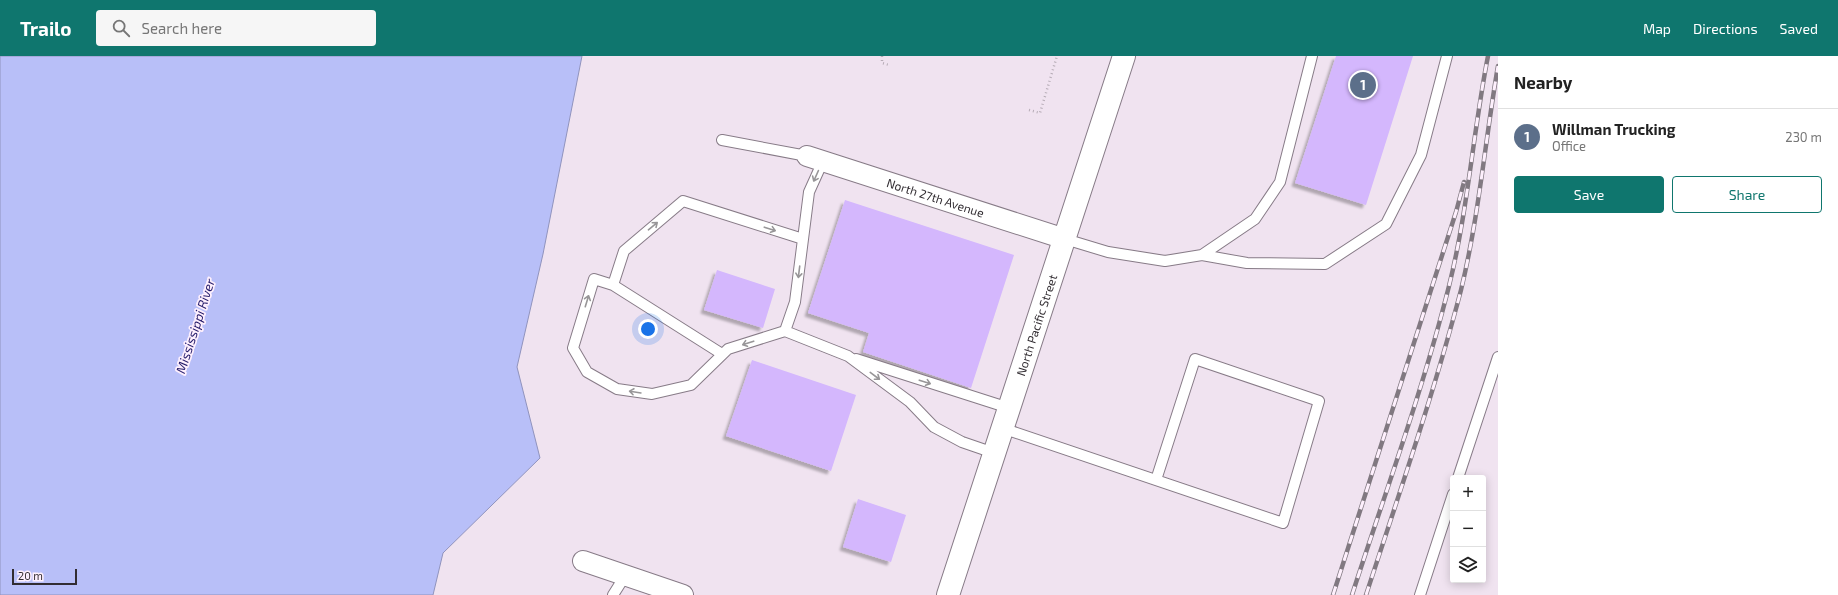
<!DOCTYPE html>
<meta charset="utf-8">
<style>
body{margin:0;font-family:"Exo 2",sans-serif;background:#f6f6f6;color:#222}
.controls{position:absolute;right:12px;bottom:12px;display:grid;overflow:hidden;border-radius:4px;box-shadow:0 2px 10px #0003}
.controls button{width:36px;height:36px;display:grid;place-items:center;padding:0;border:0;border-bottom:1px solid #e0e0e0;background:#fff;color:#222;font:20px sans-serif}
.scale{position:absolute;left:12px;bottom:10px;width:65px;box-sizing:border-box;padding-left:4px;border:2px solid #322d32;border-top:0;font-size:11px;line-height:14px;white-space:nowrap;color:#322d32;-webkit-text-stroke:3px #fef0fd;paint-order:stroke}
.you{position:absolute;left:648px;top:273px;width:14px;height:14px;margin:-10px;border:3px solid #fff;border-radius:50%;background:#1a73e8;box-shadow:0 0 0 6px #1a73e833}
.badge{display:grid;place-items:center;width:26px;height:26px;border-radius:50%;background:#0f766e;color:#fff;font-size:13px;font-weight:700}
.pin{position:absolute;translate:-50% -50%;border:2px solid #fff;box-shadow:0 1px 4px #0006}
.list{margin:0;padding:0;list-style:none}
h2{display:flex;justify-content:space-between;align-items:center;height:52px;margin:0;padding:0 16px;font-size:17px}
h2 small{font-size:13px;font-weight:400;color:#767676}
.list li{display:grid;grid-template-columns:26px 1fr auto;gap:12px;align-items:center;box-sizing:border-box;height:56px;padding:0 16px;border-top:1px solid #e0e0e0}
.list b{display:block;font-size:15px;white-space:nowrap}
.list p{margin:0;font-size:13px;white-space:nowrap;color:#767676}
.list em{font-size:13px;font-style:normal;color:#767676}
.actions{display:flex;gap:8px;padding:12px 16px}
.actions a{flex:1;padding:9px 0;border:1px solid #0f766e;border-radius:4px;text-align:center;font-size:14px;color:#0f766e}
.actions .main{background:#0f766e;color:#fff}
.icon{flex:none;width:22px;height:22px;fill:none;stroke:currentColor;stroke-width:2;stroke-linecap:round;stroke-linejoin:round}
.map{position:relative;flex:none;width:1498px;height:539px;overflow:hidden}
header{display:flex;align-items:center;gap:24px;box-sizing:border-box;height:56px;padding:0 20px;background:#0f766e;color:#fff}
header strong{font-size:19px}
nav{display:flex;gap:22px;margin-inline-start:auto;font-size:14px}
.search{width:280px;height:36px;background:#f6f6f6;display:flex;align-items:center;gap:10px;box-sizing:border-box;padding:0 14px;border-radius:4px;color:#767676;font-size:15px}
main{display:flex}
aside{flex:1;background:#fff}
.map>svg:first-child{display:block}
.water{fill:#b8bff8;stroke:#9093bd}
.building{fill:#d4b7fd;filter:url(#shadow)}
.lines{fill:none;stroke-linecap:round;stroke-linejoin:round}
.service-casing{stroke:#877b87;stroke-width:12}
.minor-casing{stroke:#877b87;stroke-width:22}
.tertiary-casing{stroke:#877b87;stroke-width:24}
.path{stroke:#b6acb6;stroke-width:2.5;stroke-dasharray:1 3;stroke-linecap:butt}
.service{stroke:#fff;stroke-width:10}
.minor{stroke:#fff;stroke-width:20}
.tertiary{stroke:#fff;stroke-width:22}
.rail-casing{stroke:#817981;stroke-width:4.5}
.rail{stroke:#fef0fd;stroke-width:3;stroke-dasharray:9;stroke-linecap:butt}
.oneway{stroke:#989698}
.labels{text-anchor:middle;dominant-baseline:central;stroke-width:3.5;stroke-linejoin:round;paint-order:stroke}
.street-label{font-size:12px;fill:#322d32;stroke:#fef0fd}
.water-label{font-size:13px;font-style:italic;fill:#231a69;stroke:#fef0fd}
</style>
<header>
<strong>Trailo</strong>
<div class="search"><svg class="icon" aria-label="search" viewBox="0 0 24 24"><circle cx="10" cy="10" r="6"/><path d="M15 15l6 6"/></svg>Search here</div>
<nav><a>Map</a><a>Directions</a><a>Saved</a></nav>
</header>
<main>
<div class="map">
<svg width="1498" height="539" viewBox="0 0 1498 539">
<defs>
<filter id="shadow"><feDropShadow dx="-3.5" dy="3.5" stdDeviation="1" flood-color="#0004"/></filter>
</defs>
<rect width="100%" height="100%" fill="#f0e3f0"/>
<path class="water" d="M0,0H582L543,198L517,311L540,402L443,497L433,539H0Z"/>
<path class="building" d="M1336,0H1413L1366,149L1295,127Z
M845,144L1014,199L971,332L863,296L869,277L808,257Z
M717,214L775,233L763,272L704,254Z
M752,304L856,339L831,415L726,380Z
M858,443L906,459L891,506L843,491Z"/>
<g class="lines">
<g class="service-casing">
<path id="service" d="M722,84L807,100
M823,105L809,136L795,246L785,275L848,300L910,346L934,371L962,386L994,397
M1065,183L1108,196L1165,205L1202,199L1255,163L1280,126L1312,0
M1202,199L1247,207L1325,208L1386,168L1421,99L1447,0
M613,229L722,298
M785,275L728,293L691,329L652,338L617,333L587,316L573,292L594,223L613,229L624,195L683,145L803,183
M856,303L1009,352
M1002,372L1283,467L1319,345L1195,303L1156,424
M1458,422L1498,301
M613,539L625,520
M1420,539L1453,438"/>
</g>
<g class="minor-casing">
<g id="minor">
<path id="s1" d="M807,100L1065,183"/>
<path d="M583,505L683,539"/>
</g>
</g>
<g class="tertiary-casing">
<g id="tertiary">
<path id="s2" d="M948,539L1124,0"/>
</g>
</g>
<path class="path" d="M882,0V7L889,9
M1029,54L1040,57L1057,0"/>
<use href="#service" class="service"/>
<use href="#minor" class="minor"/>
<use href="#tertiary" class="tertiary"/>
<g class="rail-casing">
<path id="rail" d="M1333,539L1456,156L1464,126
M1352,539C1385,437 1423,334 1449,230C1468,154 1473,76 1488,0
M1366,539C1399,438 1434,337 1461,234C1479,160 1485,85 1498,10"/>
</g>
<use href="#rail" class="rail"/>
</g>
<defs><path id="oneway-shaft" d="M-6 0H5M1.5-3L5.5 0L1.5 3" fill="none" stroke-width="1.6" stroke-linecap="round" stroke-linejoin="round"/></defs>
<g class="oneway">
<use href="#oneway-shaft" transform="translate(816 120) rotate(114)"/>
<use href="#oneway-shaft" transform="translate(653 170) rotate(-40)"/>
<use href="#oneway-shaft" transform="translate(770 173) rotate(18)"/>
<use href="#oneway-shaft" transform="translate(799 216) rotate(97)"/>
<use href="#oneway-shaft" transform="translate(587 245) rotate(-73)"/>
<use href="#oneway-shaft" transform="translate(748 287) rotate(162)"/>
<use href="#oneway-shaft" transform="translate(875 320) rotate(37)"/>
<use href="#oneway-shaft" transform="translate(925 326) rotate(18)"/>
<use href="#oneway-shaft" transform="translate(635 336) rotate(-171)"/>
</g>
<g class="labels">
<g class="street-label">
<text stroke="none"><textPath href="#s1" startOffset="135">North 27th Avenue</textPath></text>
<text stroke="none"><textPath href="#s2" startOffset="284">North Pacific Street</textPath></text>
</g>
<g class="water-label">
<text transform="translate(195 270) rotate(-72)">Mississippi River</text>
</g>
</g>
</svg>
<div class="controls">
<button>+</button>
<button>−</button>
<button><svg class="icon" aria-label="layers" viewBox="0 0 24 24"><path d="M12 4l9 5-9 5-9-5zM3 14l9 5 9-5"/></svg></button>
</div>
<div class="scale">20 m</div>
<div class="you"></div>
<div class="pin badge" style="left:1363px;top:29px;background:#5c6f8a">1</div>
</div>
<aside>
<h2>Nearby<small></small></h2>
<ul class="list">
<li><span class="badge" style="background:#5c6f8a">1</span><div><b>Willman Trucking</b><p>Office</p></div><em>230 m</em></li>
</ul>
<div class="actions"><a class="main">Save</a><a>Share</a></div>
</aside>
</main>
